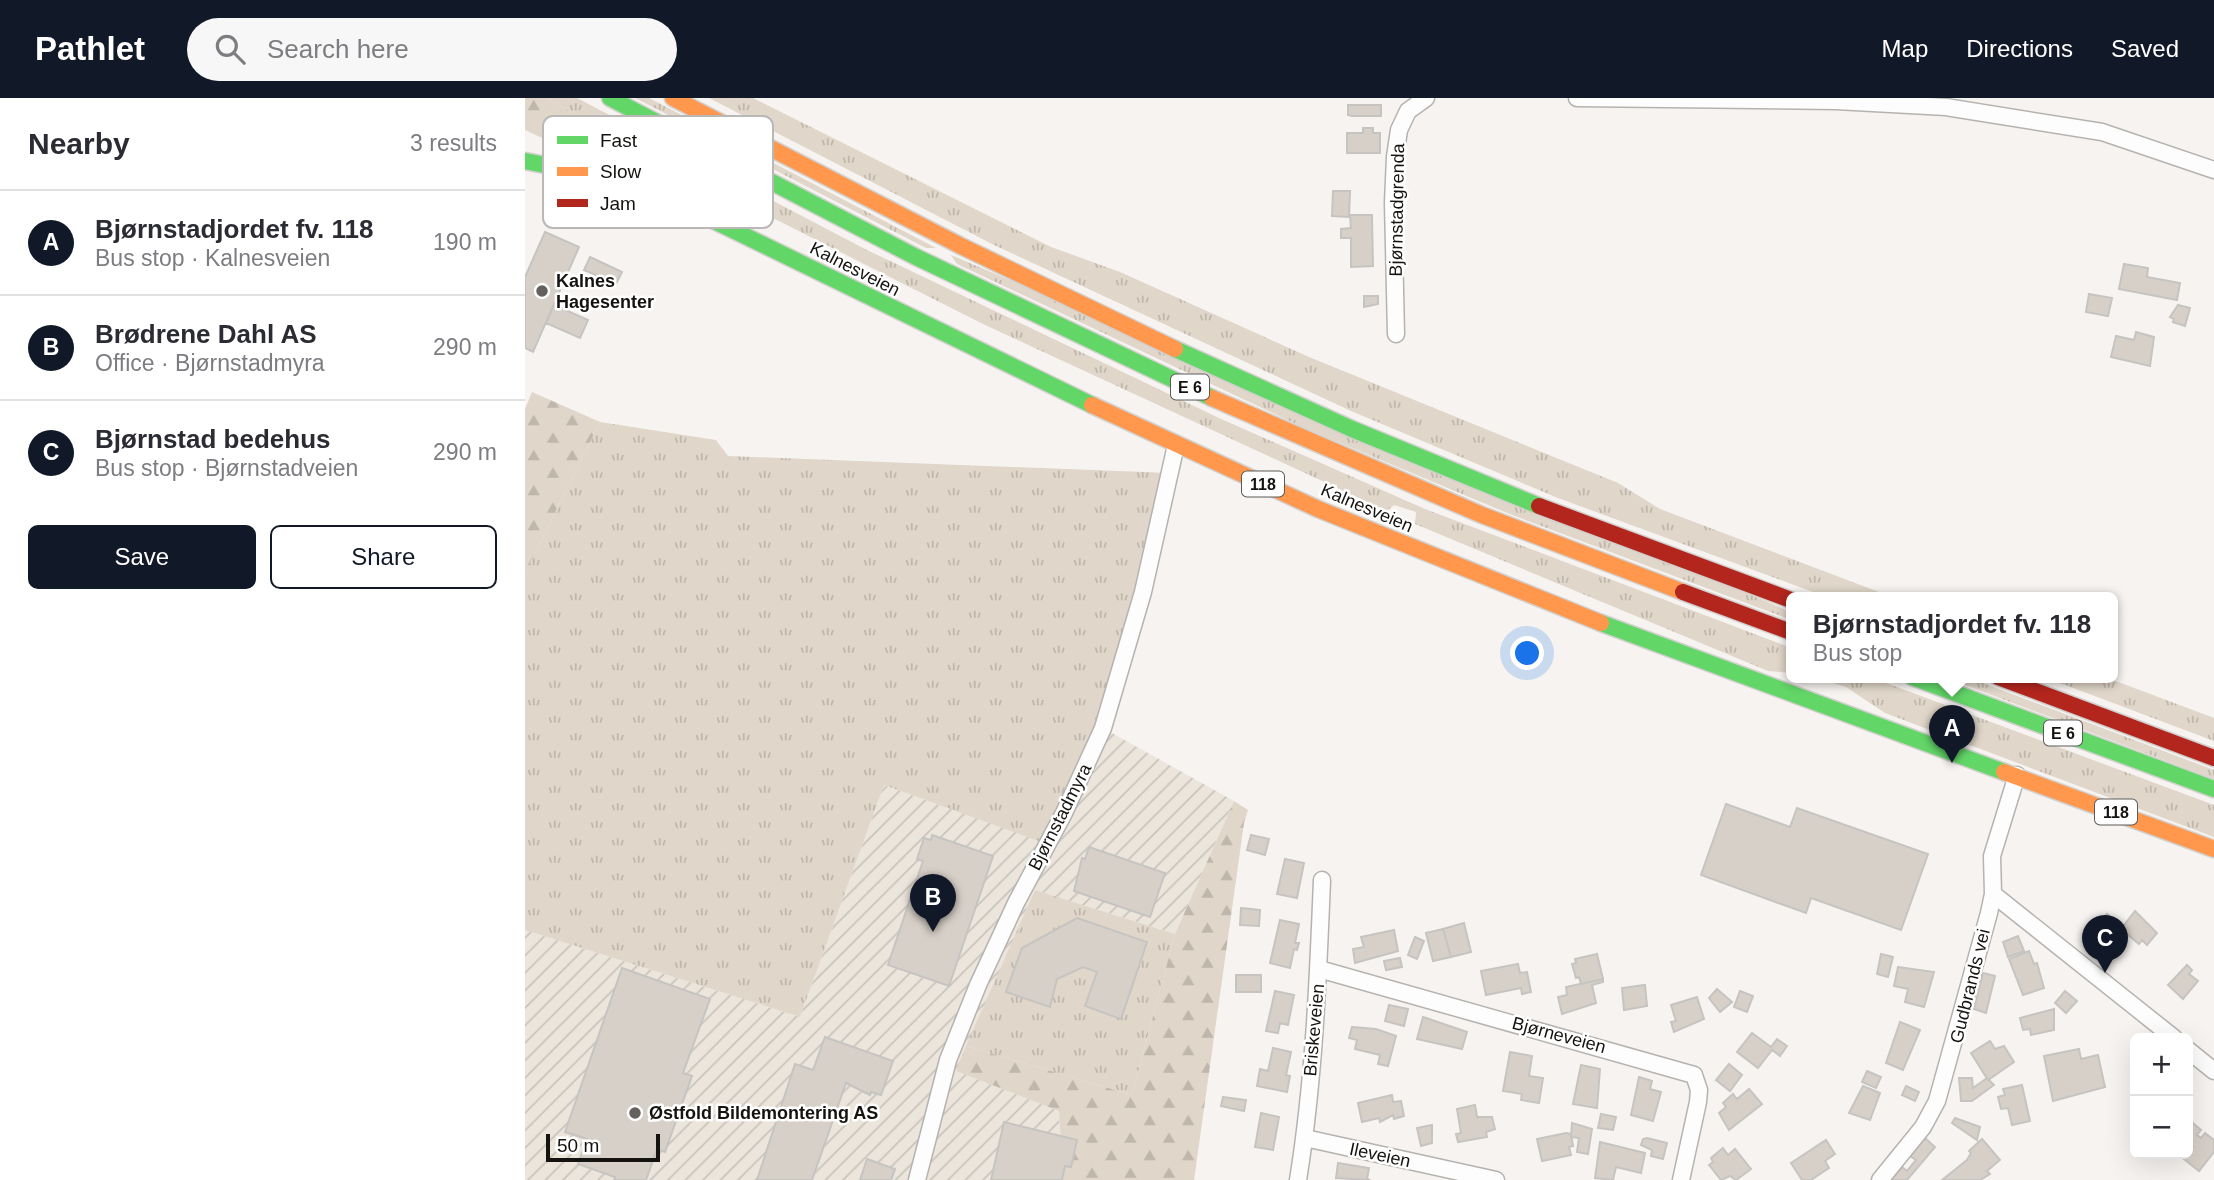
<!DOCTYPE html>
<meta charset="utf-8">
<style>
body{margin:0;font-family:Arial,sans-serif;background:#f7f7f7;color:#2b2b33}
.controls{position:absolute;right:21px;bottom:21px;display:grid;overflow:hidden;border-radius:10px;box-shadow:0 7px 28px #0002}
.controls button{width:63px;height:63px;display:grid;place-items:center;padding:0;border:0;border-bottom:2px solid #e1e1e2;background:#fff;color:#2b2b33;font:35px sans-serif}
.scale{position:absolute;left:21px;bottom:18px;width:114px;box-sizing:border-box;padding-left:7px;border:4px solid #151310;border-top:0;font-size:19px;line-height:24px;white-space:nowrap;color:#151310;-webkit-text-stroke:5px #fff;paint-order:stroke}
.you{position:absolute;left:1003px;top:556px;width:24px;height:24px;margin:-18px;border:5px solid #fff;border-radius:50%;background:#1a73e8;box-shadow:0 0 0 10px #1a73e833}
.badge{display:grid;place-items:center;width:46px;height:46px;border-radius:50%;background:#111827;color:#fff;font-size:23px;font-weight:700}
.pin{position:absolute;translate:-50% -58px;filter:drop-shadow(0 2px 4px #0008)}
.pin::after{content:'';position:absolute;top:37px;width:24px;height:21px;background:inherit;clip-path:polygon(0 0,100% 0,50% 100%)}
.popup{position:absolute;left:1261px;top:494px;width:332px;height:91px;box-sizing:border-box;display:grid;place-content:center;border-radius:10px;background:#fff;filter:drop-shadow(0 2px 5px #0005);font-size:23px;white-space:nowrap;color:#7c7c81}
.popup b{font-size:26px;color:#2b2b33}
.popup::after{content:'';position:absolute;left:50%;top:100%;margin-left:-14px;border:14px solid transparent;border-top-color:#fff}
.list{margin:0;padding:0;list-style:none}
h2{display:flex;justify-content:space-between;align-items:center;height:91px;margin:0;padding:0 28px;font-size:30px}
h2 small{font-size:23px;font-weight:400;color:#7c7c81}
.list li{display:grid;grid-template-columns:46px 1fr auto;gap:21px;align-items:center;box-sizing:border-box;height:105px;padding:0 28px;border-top:2px solid #e1e1e2}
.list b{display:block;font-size:26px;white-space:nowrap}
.list p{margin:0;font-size:23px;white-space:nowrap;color:#7c7c81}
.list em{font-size:23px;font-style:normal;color:#7c7c81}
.actions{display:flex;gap:14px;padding:21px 28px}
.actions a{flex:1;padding:16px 0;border:2px solid #111827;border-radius:10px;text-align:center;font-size:24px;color:#111827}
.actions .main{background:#111827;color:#fff}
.icon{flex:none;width:38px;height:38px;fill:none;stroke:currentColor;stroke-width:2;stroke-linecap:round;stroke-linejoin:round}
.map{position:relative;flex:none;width:1689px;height:1082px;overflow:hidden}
header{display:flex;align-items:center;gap:42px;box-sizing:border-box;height:98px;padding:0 35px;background:#111827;color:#fff}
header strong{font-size:33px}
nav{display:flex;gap:38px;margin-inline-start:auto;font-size:24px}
.search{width:490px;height:63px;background:#f7f7f7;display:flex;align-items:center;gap:18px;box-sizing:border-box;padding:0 24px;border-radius:38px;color:#7c7c81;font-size:26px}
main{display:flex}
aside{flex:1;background:#fff}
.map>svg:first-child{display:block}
.industrial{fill:url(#industrial-furrows)}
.grass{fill:url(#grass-tufts)}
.forest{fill:url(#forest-firs)}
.building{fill:#d7d0c8;stroke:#c6c4c1;stroke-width:2}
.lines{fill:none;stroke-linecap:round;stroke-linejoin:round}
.street-casing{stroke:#b5b3b0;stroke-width:19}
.fast-casing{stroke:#d2d0ce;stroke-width:19}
.slow-casing{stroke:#d2d0ce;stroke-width:19}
.jam-casing{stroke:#d2d0ce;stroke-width:19}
.street{stroke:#fefdfd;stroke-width:16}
.fast{stroke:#63d668;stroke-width:16}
.slow{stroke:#ff974d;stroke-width:16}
.jam{stroke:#b3261e;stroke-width:16}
.poi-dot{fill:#64615e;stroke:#fff;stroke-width:2.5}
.labels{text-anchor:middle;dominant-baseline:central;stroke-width:5;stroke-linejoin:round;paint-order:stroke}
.shield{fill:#fff;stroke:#5b5a58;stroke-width:2}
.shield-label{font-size:16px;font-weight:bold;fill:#151310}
.street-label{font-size:18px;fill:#151310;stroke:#fff}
.poi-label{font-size:18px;font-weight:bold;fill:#151310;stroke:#fff;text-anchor:start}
.key{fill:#fff;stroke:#b9b8b7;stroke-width:2}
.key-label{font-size:19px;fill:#151310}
</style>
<header>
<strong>Pathlet</strong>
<div class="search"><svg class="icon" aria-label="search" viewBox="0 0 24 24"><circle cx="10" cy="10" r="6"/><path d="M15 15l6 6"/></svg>Search here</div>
<nav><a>Map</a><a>Directions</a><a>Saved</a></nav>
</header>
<main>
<aside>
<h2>Nearby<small>3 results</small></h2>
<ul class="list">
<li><span class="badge">A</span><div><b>Bjørnstadjordet fv. 118</b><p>Bus stop · Kalnesveien</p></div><em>190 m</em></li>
<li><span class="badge">B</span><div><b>Brødrene Dahl AS</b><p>Office · Bjørnstadmyra</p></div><em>290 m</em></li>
<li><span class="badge">C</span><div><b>Bjørnstad bedehus</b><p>Bus stop · Bjørnstadveien</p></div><em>290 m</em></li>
</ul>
<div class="actions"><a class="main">Save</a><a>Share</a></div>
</aside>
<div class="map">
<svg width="1689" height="1082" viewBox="0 0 1689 1082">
<defs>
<pattern id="industrial-furrows" width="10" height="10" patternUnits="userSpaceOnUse" patternTransform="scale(1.75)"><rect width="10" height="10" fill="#ebe5dc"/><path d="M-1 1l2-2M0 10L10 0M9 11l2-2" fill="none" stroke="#c9c4bc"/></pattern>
<pattern id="grass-tufts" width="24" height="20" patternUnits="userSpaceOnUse" patternTransform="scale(1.75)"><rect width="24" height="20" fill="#e0d6c9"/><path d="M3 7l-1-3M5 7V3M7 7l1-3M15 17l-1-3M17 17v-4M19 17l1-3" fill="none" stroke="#bfb7ac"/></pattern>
<pattern id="forest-firs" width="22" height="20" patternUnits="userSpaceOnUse" patternTransform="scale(1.75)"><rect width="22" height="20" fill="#e0d6c9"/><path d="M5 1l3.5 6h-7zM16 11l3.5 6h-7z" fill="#bfb7ac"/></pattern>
</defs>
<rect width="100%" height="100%" fill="#f6f3f0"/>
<path class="industrial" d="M578,630L709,703L650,836L510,792L432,973L534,1013L537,1063L532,1082H0V832L275,919L359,687L428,712Z"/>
<path class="grass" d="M22,0H52L340,151L694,320L900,411L1266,550V575L1243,573L890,426L891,414L869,407L862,413L456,225L125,58L55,34L48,15Z
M110,0H124L411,150H401Z
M184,0H228L526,149L595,174L784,259L1093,385L1135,411L1367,499H1302L1033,400L826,313L469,147Z
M426,157L1266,514V522L982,415L775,328L432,166Z
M75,324L191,342L203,358L645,375L602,551L522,746L359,687L275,919L0,832V475Z
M1289,579H1345L1689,707V739L1360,615L1321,589Z
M1419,579H1442L1689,672V681Z
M1519,579H1580L1689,620V643Z
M510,792L650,836L607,997L441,948Z"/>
<path class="forest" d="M0,0H22L48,15L58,42L39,50L0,32Z
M7,294L75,324L0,475V311Z
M709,703L723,712L719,725L669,1082H532L537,1063L534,1013L431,973L441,948L607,997L650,836Z"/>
<path class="building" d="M823,7H856V18H827L823,17Z
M838,30H848V35H855V55H822V35H838Z
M808,93H825L824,119L807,118Z
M825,117H847L848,168L826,169V140H816V131L826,130Z
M20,134L54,149L8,254L0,250V179Z
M65,159L97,174L91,186L59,172Z
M1599,166L1623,170L1622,179L1655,185L1652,202L1594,191Z
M1564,196L1587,200L1583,218L1561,214Z
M839,198H853V206L839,209Z
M29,207L63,222L55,240L21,225Z
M1653,207L1665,210L1660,228L1648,224L1649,221L1645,219Z
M1611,234L1629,239L1625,268L1586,259L1591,238L1609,242Z
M1201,706L1265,729L1272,710L1403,756L1376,832L1286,800L1281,815L1176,777Z
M407,737L468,758L424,888L363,867L398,763L392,761L399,740L406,742Z
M726,737L744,741L740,757L722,752Z
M564,749L640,775L625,819L549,793L557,760L560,761Z
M760,761L779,765L772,800L752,796Z
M716,810L735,812L734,828L715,827Z
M1610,813L1632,835L1622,847L1617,842L1614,846L1596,831Z
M1582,816L1592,825L1575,846L1564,837Z
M552,820L622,844L596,921L560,908L572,874L558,869L532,881L525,909L481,894L497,850Z
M755,822L774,826L770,845H774L772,852L769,851L765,870L745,865Z
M939,825L946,854L926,859L918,831Z
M918,831L926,859L908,863L901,835Z
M869,832L873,853L830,865L828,851L839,849L836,839Z
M1493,838L1499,853L1483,859L1478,844Z
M890,839L899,843L892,861L883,857Z
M1504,853L1509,866L1512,865L1519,890L1498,897L1484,861Z
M1072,856L1078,881L1056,886L1054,879L1051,880L1047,866L1051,865L1050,861Z
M1356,856L1368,859L1363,879L1352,876Z
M875,860L877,869L861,872L859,863Z
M993,866L995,875L1002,874L1006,894L997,896L996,890L961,897L956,873Z
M1662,867L1667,872L1664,876L1673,883L1658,901L1643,887Z
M1373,869L1409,874L1399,909L1380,904L1383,891L1369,888Z
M97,870L185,901L158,975L167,978L140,1054L132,1051L121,1082H89L90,1079L53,1066L62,1041L40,1034Z
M1458,875L1470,878L1461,915L1449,911Z
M711,877H736V894H711Z
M1078,881V884L1067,887L1071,905L1037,916L1033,899L1042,897L1041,889Z
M1120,887L1122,908L1099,912L1097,890Z
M1192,891L1207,904L1195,914L1184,900Z
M750,893L769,897L763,927L755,925L753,935L741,933Z
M1215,893L1228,898L1222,914L1209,909Z
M1540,893L1552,903L1541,915L1530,905Z
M1172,899L1179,921L1149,934L1146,924L1151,923L1146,907Z
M864,907L883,911L879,928L860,923Z
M1529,911V932L1506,937L1505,931L1498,932L1495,920Z
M898,919L942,934L937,951L892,941Z
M1375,924L1395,932L1378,972L1361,965Z
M827,929L851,931L871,938L863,968L853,966L855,957L830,951L832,942L824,940Z
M1227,935L1246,949L1252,941L1262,948L1255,958L1247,952L1233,970L1212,954Z
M300,939L368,963L356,997L346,994L345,997L321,985L287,1082H232L270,966L288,972Z
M1465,943L1470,951L1479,948L1489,964L1463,982L1446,955Z
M748,950L766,954L761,977L765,978L762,994L732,988L735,971L743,973Z
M1554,951L1556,961L1573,957L1580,989L1528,1003L1519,958Z
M985,954L1007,958L1004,978L1018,980L1014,1005L996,1002L997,996L978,993Z
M1204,966L1217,977L1205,993L1191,982Z
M1056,967L1075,971L1072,1010L1048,1006Z
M1342,973L1356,979L1351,990L1337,984Z
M1114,979L1127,983L1125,991L1136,994L1128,1023L1106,1017Z
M1434,980H1447L1448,990L1462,980L1469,987L1447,1003H1436Z
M1497,987L1505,1023L1487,1027L1483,1010L1476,1011L1473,999L1480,997L1478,991Z
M1338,988L1355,995L1345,1022L1324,1015Z
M1381,988L1394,994L1390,1003L1377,997Z
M1224,991L1237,1006L1204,1032L1194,1015L1201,1009L1198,1005L1208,996L1212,1001Z
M867,997L868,1004L876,1003L879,1018L869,1021L868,1017L855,1024L854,1020L837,1024L833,1005Z
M698,999L721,1002L719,1013L696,1008Z
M950,1007L952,1019H967L970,1031L961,1034L962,1039L933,1044L931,1036L936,1035L932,1011Z
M736,1015L754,1019L748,1052L730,1049Z
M1076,1016L1091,1019L1088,1032L1073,1030Z
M1430,1020L1455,1029L1452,1042L1427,1025Z
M1663,1021L1676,1032L1672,1037L1676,1040L1680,1035L1689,1042V1054L1674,1073L1659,1061L1668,1049L1665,1046L1663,1049Z
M479,1024L552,1042L546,1069L540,1068L537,1082H466Z
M1047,1025L1067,1031L1063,1056L1052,1054L1054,1040L1046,1039Z
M907,1027V1045L896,1048L892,1030Z
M1041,1035L1046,1036L1048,1048L1044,1049L1046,1057L1017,1063L1012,1041Z
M1122,1040L1142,1045L1138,1061L1126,1058L1127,1052L1116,1047L1118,1041Z
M1400,1040L1410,1049L1382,1082H1366L1377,1069L1382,1073L1391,1062L1385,1058Z
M1457,1041L1475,1062L1462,1073L1465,1076L1455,1082H1417L1442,1062L1446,1055L1444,1053Z
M1301,1042L1310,1056L1300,1063L1304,1070L1286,1082H1277L1266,1065Z
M1075,1044L1120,1055L1116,1075L1091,1069L1088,1082L1070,1080Z
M1198,1050L1203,1057L1210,1051L1226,1071L1211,1082L1205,1078L1196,1082L1184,1067L1188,1064L1186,1060Z
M342,1061L370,1071L366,1082H335Z
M813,1065L844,1070L842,1081L845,1082L811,1080Z"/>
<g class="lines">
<g class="street-casing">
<path id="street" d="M1052,0L1311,3L1421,9L1577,34L1689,72
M871,236L868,105L870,59L874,32L883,13L901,0
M1468,796L1649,940
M794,871L1169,977L1174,992L1173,1004L1156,1082
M1663,952L1689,973
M780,1040L971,1082
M392,1082L423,962L453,887L491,805L539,715L578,630L618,494L651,347
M773,1082C789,983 793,882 797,782
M1355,1082L1398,1029L1412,1003L1464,815L1468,796L1467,758L1492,677"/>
</g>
<g class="fast-casing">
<path id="fast" d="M85,0L391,159L687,300
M0,63L87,80L134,96L567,307
M650,251L827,331L1014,408
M1076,525L1479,674
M1387,579L1689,691"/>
</g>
<g class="slow-casing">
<path id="slow" d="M148,0L436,148L650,251
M687,300L957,417L1158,494
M567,307L793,411L1076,525
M1479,674L1689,751"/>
</g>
<g class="jam-casing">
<path id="jam" d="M1014,408L1266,502
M1158,494L1266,534
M1473,579L1689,660"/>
</g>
<use href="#street" class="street"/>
<use href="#fast" class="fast"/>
<use href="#slow" class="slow"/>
<use href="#jam" class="jam"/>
</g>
<g class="poi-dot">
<circle cx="17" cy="193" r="7"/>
<circle cx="110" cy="1015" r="7"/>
</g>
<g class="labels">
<g class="shield">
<rect x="646" y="276.5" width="38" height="25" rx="5"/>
<rect x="717" y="373.5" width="42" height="25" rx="5"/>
<rect x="1519" y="622.5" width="38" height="25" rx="5"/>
<rect x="1570" y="701.5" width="42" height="25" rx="5"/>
</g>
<g class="shield-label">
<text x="665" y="289">E 6</text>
<text x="738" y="386">118</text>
<text x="1538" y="635">E 6</text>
<text x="1591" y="714">118</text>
</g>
<g class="street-label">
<text transform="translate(872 112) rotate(-89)">Bjørnstadgrenda</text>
<text transform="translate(330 171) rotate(27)">Kalnesveien</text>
<text transform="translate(842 410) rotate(23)">Kalnesveien</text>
<text transform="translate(535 719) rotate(-63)">Bjørnstadmyra</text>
<text transform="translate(1445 888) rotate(-76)">Gudbrands vei</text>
<text transform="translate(789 932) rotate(-85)">Briskeveien</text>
<text transform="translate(1034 937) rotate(15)">Bjørneveien</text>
<text transform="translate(855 1057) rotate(12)">Ileveien</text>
</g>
<g class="poi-label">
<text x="31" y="183">Kalnes<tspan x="31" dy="21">Hagesenter</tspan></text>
<text x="124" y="1015">Østfold Bildemontering AS</text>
</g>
</g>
<rect x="18" y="18" width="230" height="112" rx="10" class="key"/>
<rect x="32" y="38" width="31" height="8" fill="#63d668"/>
<rect x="32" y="69" width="31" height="9" fill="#ff974d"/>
<rect x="32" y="101" width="31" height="8" fill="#b3261e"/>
<g class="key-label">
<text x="75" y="49">Fast</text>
<text x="75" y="80">Slow</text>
<text x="75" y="112">Jam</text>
</g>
</svg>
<div class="controls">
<button>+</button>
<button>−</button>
</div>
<div class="scale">50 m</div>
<div class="you"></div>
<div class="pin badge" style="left:1427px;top:665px">A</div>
<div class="popup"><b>Bjørnstadjordet fv. 118</b>Bus stop</div>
<div class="pin badge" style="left:408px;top:834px">B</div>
<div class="pin badge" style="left:1580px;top:875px">C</div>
</div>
</main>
